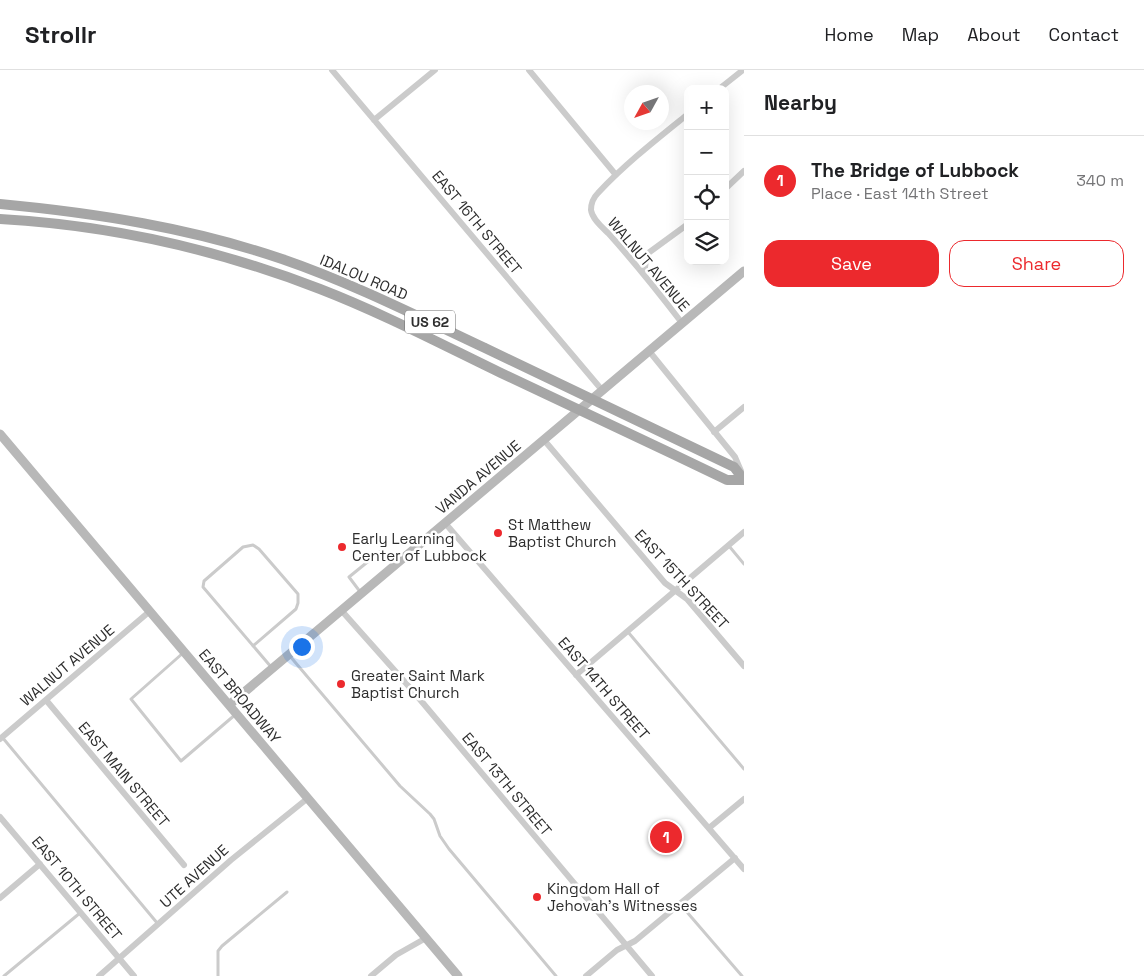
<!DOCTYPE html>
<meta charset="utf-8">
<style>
body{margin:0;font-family:"Space Grotesk",sans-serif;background:#f2f2f2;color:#202124}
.controls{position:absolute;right:15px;top:15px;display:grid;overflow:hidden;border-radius:10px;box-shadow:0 5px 20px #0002}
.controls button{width:45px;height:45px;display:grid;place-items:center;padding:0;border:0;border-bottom:1px solid #e0e0e0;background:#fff;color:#202124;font:25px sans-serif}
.compass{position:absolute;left:624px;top:15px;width:45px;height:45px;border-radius:50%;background:#fff;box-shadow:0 5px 20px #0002;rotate:230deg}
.you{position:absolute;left:301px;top:576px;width:18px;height:18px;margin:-12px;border:4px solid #fff;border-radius:50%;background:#1a73e8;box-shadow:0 0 0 8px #1a73e833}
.badge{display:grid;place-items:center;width:32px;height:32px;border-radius:50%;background:#ec292d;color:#fff;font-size:16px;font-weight:700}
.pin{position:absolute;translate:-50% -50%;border:2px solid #fff;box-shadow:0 1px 5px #0006}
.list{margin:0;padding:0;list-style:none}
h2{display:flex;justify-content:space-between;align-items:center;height:65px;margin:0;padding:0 20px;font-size:21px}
h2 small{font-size:16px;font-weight:400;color:#757577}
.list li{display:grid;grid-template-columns:32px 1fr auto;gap:15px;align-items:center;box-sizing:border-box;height:90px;padding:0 20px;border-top:1px solid #e0e0e0}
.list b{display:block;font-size:19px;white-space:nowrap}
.list p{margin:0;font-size:16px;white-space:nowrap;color:#757577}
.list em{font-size:16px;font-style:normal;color:#757577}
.actions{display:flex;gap:10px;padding:15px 20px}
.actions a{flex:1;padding:11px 0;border:1px solid #ec292d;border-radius:15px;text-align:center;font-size:18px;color:#ec292d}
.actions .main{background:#ec292d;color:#fff}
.icon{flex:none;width:28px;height:28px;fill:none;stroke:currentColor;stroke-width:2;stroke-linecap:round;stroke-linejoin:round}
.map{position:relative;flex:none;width:744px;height:906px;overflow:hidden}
header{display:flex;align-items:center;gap:30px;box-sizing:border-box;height:70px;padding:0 25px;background:#fff;border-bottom:1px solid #e0e0e0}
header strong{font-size:24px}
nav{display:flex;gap:28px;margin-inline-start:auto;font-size:18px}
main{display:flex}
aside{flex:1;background:#fff}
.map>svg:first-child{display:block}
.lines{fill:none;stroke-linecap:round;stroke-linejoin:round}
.lane{stroke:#cbcbcb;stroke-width:3}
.street{stroke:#cbcbcb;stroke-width:6}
.secondary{stroke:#b8b8b8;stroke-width:9}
.primary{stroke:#a6a6a6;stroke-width:10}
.poi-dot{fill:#ec292d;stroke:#fff;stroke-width:2}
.labels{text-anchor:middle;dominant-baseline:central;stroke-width:5;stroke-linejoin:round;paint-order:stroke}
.shield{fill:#fff;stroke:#6d6d6d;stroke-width:1}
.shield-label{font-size:14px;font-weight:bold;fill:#2e2e2e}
.street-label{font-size:15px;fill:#2e2e2e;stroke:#fff}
.poi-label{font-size:15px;fill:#2e2e2e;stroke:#fff;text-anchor:start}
</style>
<header>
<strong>Strollr</strong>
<nav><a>Home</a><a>Map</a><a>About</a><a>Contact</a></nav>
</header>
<main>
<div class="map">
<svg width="744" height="906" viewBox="0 0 744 906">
<rect width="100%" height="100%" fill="#fff"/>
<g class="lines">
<path class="lane" d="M729,476L744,494
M361,523L349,507L381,481L394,493
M628,562L744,699
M253,576L296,539L298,533V524L259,479L253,475L243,477L204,511L203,517C226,544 249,571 272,598
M183,583L131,629L181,691L236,644
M289,585L400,716L430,744L434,749L440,766L449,779L556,906
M2,667L158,854
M680,834L742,906
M4,906L80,843
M218,906V881L222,876L287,822"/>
<path class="street" d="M332,0L602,320
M529,0L616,105
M719,19L743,0
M374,50L435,0
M725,119L744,101
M644,204L647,184L688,154
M682,253C659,223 635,193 609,164C603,158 592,149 591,140C591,134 594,127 598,123C625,94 657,69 688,44
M649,281L735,387L741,401
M714,362L744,337
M544,370L665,513L687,529L744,596
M445,453L744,799
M341,540L412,620L652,906
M576,605L744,462
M46,630L184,795
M0,669L150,541
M0,747L134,906
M709,758L744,729
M0,828L40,794
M99,906L231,790L308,728
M371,906L396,885L426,868
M586,906L617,880L635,871L735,788"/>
<path class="secondary" d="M0,364L458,906
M229,635L744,201"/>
<path class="primary" d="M0,134C96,143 191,158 282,189C352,213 419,247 485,278C568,318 651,358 734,397L744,410
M0,149C109,155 219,180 320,219C382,243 441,274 501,303C577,339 652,374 727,410H744"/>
</g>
<g class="poi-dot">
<circle cx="498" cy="463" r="5"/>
<circle cx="342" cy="477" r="5"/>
<circle cx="341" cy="614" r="5"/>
<circle cx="537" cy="827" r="5"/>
</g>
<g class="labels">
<rect class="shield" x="405" y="240.5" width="50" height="23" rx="4"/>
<g class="shield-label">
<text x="430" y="252">US 62</text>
</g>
<g class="street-label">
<text transform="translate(477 152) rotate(50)">EAST 16TH STREET</text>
<text transform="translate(649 194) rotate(50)">WALNUT AVENUE</text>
<text transform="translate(364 207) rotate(23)">IDALOU ROAD</text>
<text transform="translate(478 407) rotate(-40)">VANDA AVENUE</text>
<text transform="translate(682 509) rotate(47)">EAST 15TH STREET</text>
<text transform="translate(67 595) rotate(-40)">WALNUT AVENUE</text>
<text transform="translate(604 618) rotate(49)">EAST 14TH STREET</text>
<text transform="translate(240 626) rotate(50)">EAST BROADWAY</text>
<text transform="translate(124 704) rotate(50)">EAST MAIN STREET</text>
<text transform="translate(507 714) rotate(50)">EAST 13TH STREET</text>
<text transform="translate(194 806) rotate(-42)">UTE AVENUE</text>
<text transform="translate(77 818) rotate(50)">EAST 10TH STREET</text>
</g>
<g class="poi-label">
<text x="508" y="454">St Matthew<tspan x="508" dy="17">Baptist Church</tspan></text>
<text x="352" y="468">Early Learning<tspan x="352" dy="17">Center of Lubbock</tspan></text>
<text x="351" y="605">Greater Saint Mark<tspan x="351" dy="17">Baptist Church</tspan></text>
<text x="547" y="818">Kingdom Hall of<tspan x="547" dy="17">Jehovah's Witnesses</tspan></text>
</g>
</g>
</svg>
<div class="controls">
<button>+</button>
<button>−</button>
<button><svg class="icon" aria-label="locate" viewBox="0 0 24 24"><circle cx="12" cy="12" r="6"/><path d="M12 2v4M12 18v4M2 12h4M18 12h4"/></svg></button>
<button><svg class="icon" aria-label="layers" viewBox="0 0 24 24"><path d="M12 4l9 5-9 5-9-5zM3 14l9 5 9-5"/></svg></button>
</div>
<svg class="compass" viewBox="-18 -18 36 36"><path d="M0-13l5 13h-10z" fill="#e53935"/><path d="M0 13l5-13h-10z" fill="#757577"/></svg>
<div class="you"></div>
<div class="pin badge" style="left:666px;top:767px">1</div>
</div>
<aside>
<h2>Nearby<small></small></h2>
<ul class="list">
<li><span class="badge">1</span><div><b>The Bridge of Lubbock</b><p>Place · East 14th Street</p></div><em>340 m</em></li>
</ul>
<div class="actions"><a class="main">Save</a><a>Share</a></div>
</aside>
</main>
